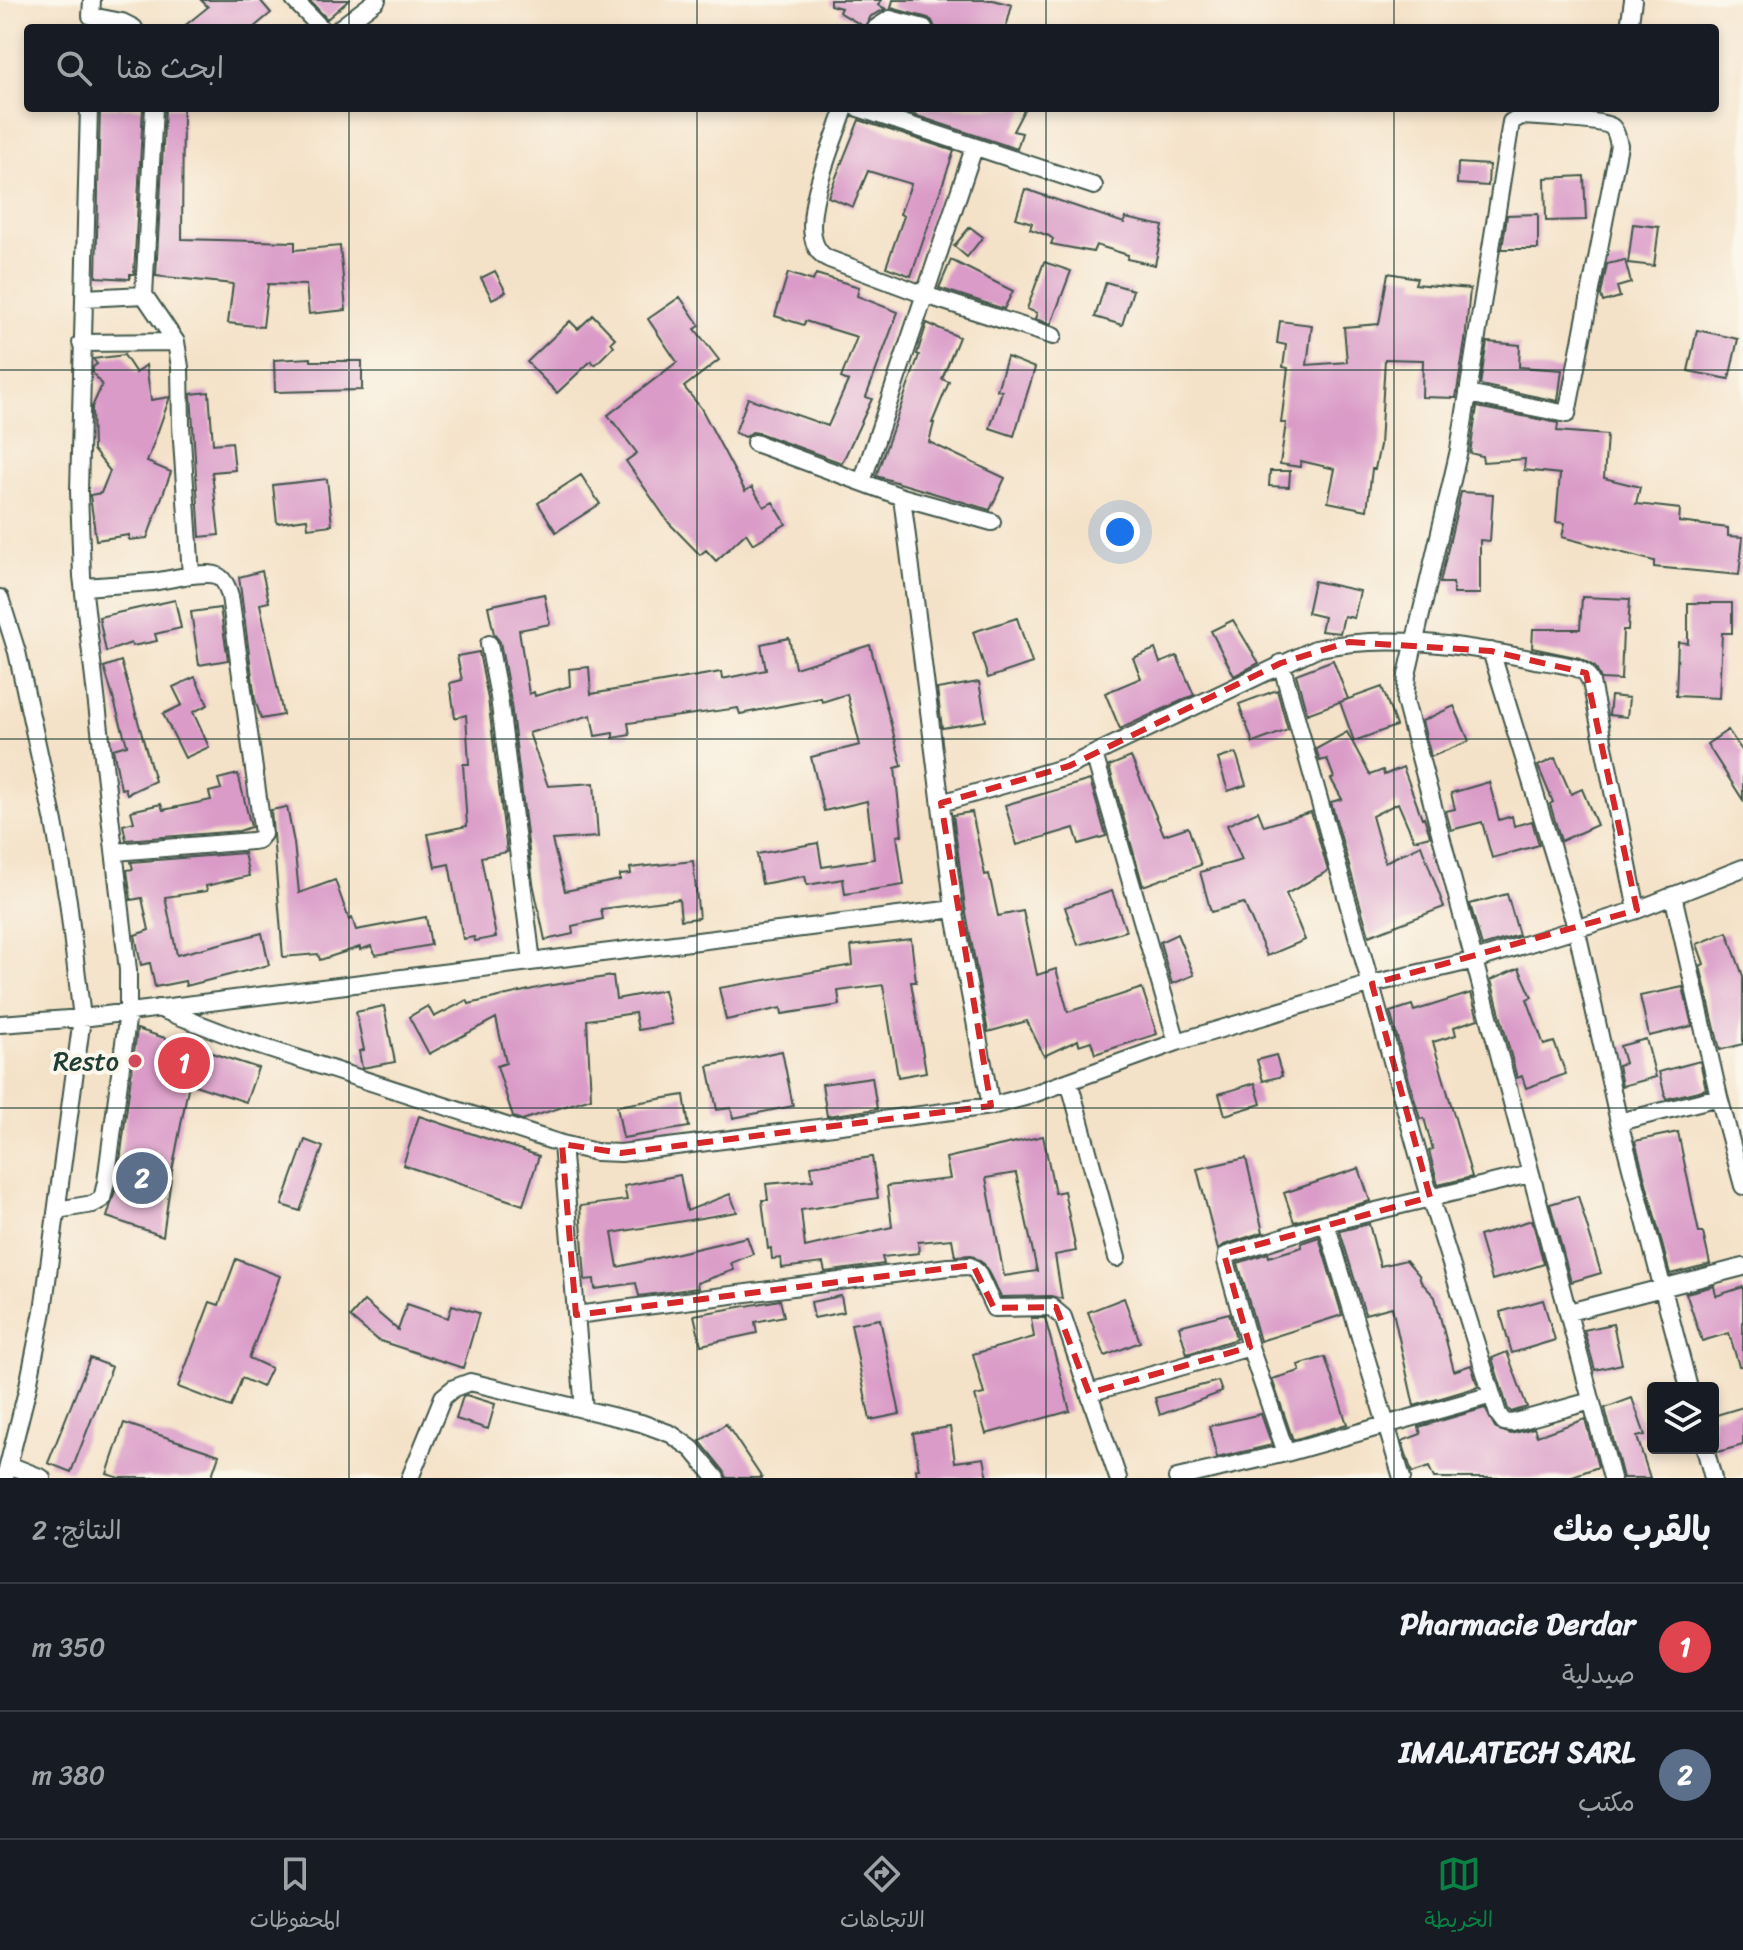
<!DOCTYPE html>
<html lang="ar">
<meta charset="utf-8">
<style>
body{margin:0;font-family:Sriracha,"Playpen Sans Arabic",sans-serif;background:#242831;color:#f1f3f6;direction:rtl}
.controls{position:absolute;right:24px;bottom:24px;display:grid;overflow:hidden;border-radius:8px;box-shadow:0 4px 12px #0003}
.controls button{width:72px;height:72px;display:grid;place-items:center;padding:0;border:0;border-bottom:2px solid #363941;background:#171b24;color:#f1f3f6;font:40px sans-serif}
.you{position:absolute;left:1120px;top:532px;width:28px;height:28px;margin:-20px;border:6px solid #fff;border-radius:50%;background:#1a73e8;box-shadow:0 0 0 12px #1a73e833}
.badge{display:grid;place-items:center;width:52px;height:52px;border-radius:50%;background:#0b8043;color:#fff;font-size:26px;font-weight:700}
.pin{position:absolute;translate:-50% -50%;border:4px solid #fff;box-shadow:0 2px 8px #0006}
.list{margin:0;padding:0;list-style:none}
h2{display:flex;justify-content:space-between;align-items:center;height:104px;margin:0;padding:0 32px;font-size:34px}
h2 small{font-size:26px;font-weight:400;color:#9ea1a6}
.list li{display:grid;grid-template-columns:52px 1fr auto;gap:24px;align-items:center;box-sizing:border-box;height:128px;padding:0 32px;border-top:2px solid #363941}
.list b{display:block;font-size:30px;white-space:nowrap}
.list p{margin:0;font-size:26px;white-space:nowrap;color:#9ea1a6}
.list em{font-size:26px;font-style:normal;color:#9ea1a6}
.icon{flex:none;width:44px;height:44px;fill:none;stroke:currentColor;stroke-width:2;stroke-linecap:round;stroke-linejoin:round}
.map{position:relative;flex:none;width:1743px;height:1478px;overflow:hidden;direction:ltr}
.search{position:absolute;background:#171b24;box-shadow:0 4px 12px #0003;left:24px;right:24px;top:24px;height:88px;display:flex;align-items:center;gap:20px;box-sizing:border-box;padding:0 28px;border-radius:8px;color:#9ea1a6;font-size:30px}
.sheet{height:360px;background:#171b24}
nav{display:flex;justify-content:space-around;align-items:center;box-sizing:border-box;height:112px;border-top:2px solid #363941;background:#171b24;font-size:22px;color:#9ea1a6}
nav a{display:grid;justify-items:center;gap:4px}
nav .on{color:#0b8043}
.map>svg:first-child{display:block}
.building{fill:#da9bc8;fill-rule:evenodd}
.lines{fill:none;stroke-linecap:round;stroke-linejoin:round}
.minor-casing{stroke:#3f564a;stroke-width:20}
.minor{stroke:#fff;stroke-width:16}
.marked{fill:none;stroke:#d62828;stroke-width:6;stroke-dasharray:16 10;stroke-linejoin:round}
.grid{fill:none;stroke:#1f3d34;stroke-width:2;stroke-opacity:0.55}
.poi-dot{fill:#d1495b;stroke:#fbf7ec;stroke-width:3}
.labels{text-anchor:middle;dominant-baseline:central;stroke-width:8;stroke-linejoin:round;paint-order:stroke}
.poi-label{font-size:26px;fill:#1f3d34;stroke:#fbf7ec;text-anchor:end}
</style>
<div class="map">
<svg width="1743" height="1478" viewBox="0 0 1743 1478">
<rect width="100%" height="100%" fill="#fbf7ec"/>
<filter id="ink" filterUnits="userSpaceOnUse"><feTurbulence type="fractalNoise" baseFrequency=".0125" numOctaves="2"/><feDisplacementMap in="SourceGraphic" scale="16" xChannelSelector="R" yChannelSelector="G"/><feConvolveMatrix kernelMatrix="1 2 1 2 8 2 1 2 1" color-interpolation-filters="sRGB"/></filter>
<filter id="wash" filterUnits="userSpaceOnUse"><feTurbulence type="fractalNoise" baseFrequency=".006" numOctaves="4" result="noise"/><feDisplacementMap in="SourceGraphic" scale="32" xChannelSelector="R" yChannelSelector="G"/><feGaussianBlur stdDeviation="1.8" result="paint"/><feColorMatrix in="noise" values="0 0 0 0 0 0 0 0 0 0 0 0 0 0 0 0 0 1.4 0 .05"/><feComposite in="paint" operator="in"/></filter>
<g filter="url(#wash)">
<rect width="100%" height="100%" fill="#f4e2c8"/>
<g id="blocks">
<path class="building" d="M201,0H260L271,13L253,28H182L208,7Z
M309,0H349L327,19Z
M830,0H881L878,5L886,9L871,16L865,27L839,12L841,8L830,5Z
M893,0H993L1012,5L1006,28H935L932,21L928,18L891,8Z
M100,108H143L134,274H130V279L96,277Z
M165,108H183L182,239L295,242V250L340,246L346,310L309,314L306,285L268,284L263,327L228,323L233,284L156,276Z
M893,108H1025L1013,131L1022,133L1017,149Z
M859,120L954,151L911,276L886,267L904,216L900,214L911,184L868,171L853,207L828,197Z
M1458,163L1489,165L1488,186L1457,184Z
M1584,176L1586,220L1546,221L1545,178Z
M1025,189L1124,223L1125,218L1163,226L1155,265L1127,259L1128,255L1096,245L1093,252L1051,244L1053,239L1049,236L1030,229L1032,223L1016,218Z
M1538,214V249H1502L1507,215Z
M1633,224L1659,227L1654,266L1628,263Z
M970,227L983,237L967,257L954,246Z
M951,260L1013,291L1004,309L939,288Z
M1625,260L1631,283L1617,287L1620,297L1603,302L1601,295L1607,264Z
M1044,262L1071,271L1051,324L1035,319L1037,313L1027,309Z
M495,271L506,292L492,299L481,278Z
M788,273L813,281L816,274L859,287L857,296L898,312L866,397L872,399L842,463L759,433L752,432L746,437L735,433L748,398L828,426L848,381L841,378L857,337L805,321L804,325L775,316Z
M1388,273L1417,278L1415,284L1470,289L1465,341L1456,398L1422,397L1423,360L1385,359L1380,445L1375,469H1372L1367,510L1328,502L1335,469L1301,461L1300,467L1280,464L1286,423H1281L1288,368L1283,367L1286,345L1277,343L1280,321L1312,325L1307,365L1347,362L1344,327L1379,324Z
M1106,282L1133,290L1122,325L1095,317Z
M680,297L700,326L695,329L719,360L684,387L701,408L745,491L752,487L764,507L773,502L786,524L753,544L746,533L716,561L706,550L700,555L669,523L626,461L637,453L608,415L677,362L648,319Z
M593,315L615,338L611,342L614,346L595,365L591,361L557,393L527,362L570,321L578,329Z
M927,323L959,337L942,379L949,382L932,423H934L929,442L1005,478L990,510L876,476L919,355L917,354Z
M1697,330L1738,339L1729,379L1688,371Z
M1487,342L1520,345L1519,367L1562,370L1558,401L1480,385Z
M124,355L136,373L146,365L151,400L170,397L147,462L171,472L147,538L129,540V535L96,540L90,495L101,493L110,471L93,450L92,407L102,385L93,373V367L97,364L93,359Z
M1007,357L1035,368L1014,436L990,428L1002,391L997,390Z
M311,358V361H362V390L275,392L274,360Z
M209,392L213,444L232,442L235,470L212,472L219,535L200,537L191,394Z
M1477,407L1558,423L1557,431L1607,435L1604,478L1640,487L1636,504L1680,509L1679,522L1728,528V536L1743,537L1739,575L1654,567V561L1562,537L1565,523L1556,522L1560,474L1524,470L1525,459L1483,462L1482,456L1470,453Z
M1270,471H1290L1289,487L1269,486Z
M581,475L600,504L556,532L538,503Z
M327,479L332,525L308,528L307,519L277,523L273,485Z
M1461,492L1493,494L1490,541L1480,540V594H1453V583H1440Z
M262,571L269,602L260,604L283,715L261,719L255,699L239,577Z
M1314,581L1360,591L1354,618L1344,616L1340,633L1321,631L1324,617L1307,613Z
M544,594L550,624L519,630L529,694L534,692L535,696L570,686L569,669L589,667L591,694L721,672L722,679L766,670L761,644L789,638L795,668L870,645L902,766L895,768L902,835L897,836L904,885L845,894L843,879L807,885L805,876L762,884L757,854L818,843L822,867L874,859L867,801L824,811L811,757L860,745L847,694L822,702L821,698L740,714L738,708L628,723L630,735L613,738V733L595,736L591,715L529,733L548,786L594,783L598,837L552,840L565,891L620,880V875L631,874L630,868L693,861L699,918L681,920L679,899L601,909L603,919L572,926L573,934L545,940L533,883L510,696L500,642L494,634L488,606Z
M1582,597L1630,599L1628,630H1623L1621,680L1601,679L1595,667L1580,658L1532,648L1533,629H1580Z
M175,600L181,628L155,634L157,641L132,646L131,643L106,652L99,617Z
M1688,603H1732V633H1722L1719,698L1676,696L1678,642L1688,643Z
M220,608L228,660L199,665L191,612Z
M1017,618L1032,663L988,678L973,632Z
M1233,620L1259,663L1234,676L1211,631Z
M1155,649L1160,663L1177,656L1194,695L1120,729L1105,693L1141,678L1133,658Z
M479,652L488,699L507,852L481,857L496,937L475,941L474,937L463,939L449,864L435,867L428,834L467,826L463,764H469L466,715L455,718L450,683L462,680L457,656Z
M1333,660L1348,699L1307,714L1296,674Z
M121,661L155,781L127,794L125,788L121,789L113,749L127,745L104,667Z
M195,677L208,705L193,712L209,747L185,758L163,714L182,705L173,687Z
M979,682L986,721L942,728L937,689Z
M1382,687L1396,726L1354,741L1340,702Z
M1277,690L1288,730L1253,743L1239,704Z
M1611,696L1629,698L1627,717L1609,715Z
M1454,706L1469,741L1431,757L1422,721Z
M1728,730L1743,752V800L1707,744Z
M1347,732L1370,775L1383,770L1384,775L1403,767L1422,818L1424,817L1430,836L1414,840L1398,803L1372,816L1385,862L1421,845L1444,907L1369,936L1331,802L1342,799L1331,779L1334,778L1327,759L1320,761L1316,749Z
M1236,753L1246,785L1228,791L1218,759Z
M1131,757L1164,835L1188,827L1201,865L1143,886L1109,766Z
M1555,758L1571,794L1582,789L1597,825L1561,841L1550,804L1553,802L1538,766Z
M238,774L251,827L239,831L126,840L123,825L134,822L131,811L161,804L163,810L211,800L209,792L221,789L218,779Z
M1090,780L1106,836L1079,844L1074,828L1017,845L1005,805Z
M1489,782L1499,820L1512,816L1514,826L1532,821L1539,845L1492,858L1482,822L1451,830L1446,811L1455,809L1451,793Z
M287,807L294,843L299,893L335,880L349,920L352,918L356,930L426,917L431,945L376,955L371,946L360,950V947L320,960L318,954L283,957L271,810Z
M1258,811L1264,826L1311,812L1328,871L1286,894L1305,940L1267,956L1244,903L1211,912L1200,872L1242,860L1227,825Z
M972,812L985,875L989,874L998,916L1023,911L1037,975L1056,969L1068,1012L1142,988L1157,1034L1095,1054L1091,1041L1079,1045L1078,1040L1044,1056L1027,1021L988,1032L965,907L953,815Z
M244,853L249,876L206,886L207,891L165,897L177,955L262,933L269,965L186,986L185,981L155,987L150,963L141,965L135,935L149,930L142,898L131,900L127,870L133,869L131,862Z
M1112,891L1126,931L1078,945L1065,907Z
M1507,894L1519,935L1482,946L1470,904Z
M1727,932L1743,976V1044L1720,1050L1700,966L1704,964L1697,944Z
M1177,934L1194,975L1172,984L1160,942Z
M911,939L916,982H911L926,1072L898,1077L883,985L838,991L840,1005L782,1014L781,1008L726,1020L719,988L853,965L851,946Z
M1519,968L1532,997L1527,999L1544,1045L1554,1042L1566,1074L1526,1088L1522,1076L1517,1078L1491,980Z
M613,976L616,999L664,990L672,1024L638,1030L635,1013L587,1020L591,1098L522,1120L513,1117L497,1066L506,1063L496,1018L429,1054L409,1017L428,1006L434,1017L467,1000L469,1004L546,986Z
M1683,987L1692,1026L1649,1036L1640,996Z
M1471,993L1478,1019L1454,1027L1456,1035L1433,1042L1472,1177L1438,1185L1429,1151L1433,1150L1424,1118L1420,1119L1390,1012L1412,1005L1414,1011Z
M384,1006L395,1062L362,1068L359,1051L364,1050L356,1012Z
M137,1029L258,1068L246,1102L189,1083L172,1171L163,1236L107,1217L117,1184Z
M1646,1039L1656,1077L1622,1086L1618,1065L1625,1063L1620,1046Z
M782,1051L793,1106L733,1118L731,1108L717,1110L708,1066Z
M1276,1055L1282,1076L1263,1081L1257,1060Z
M1700,1061L1706,1089L1666,1099L1659,1072Z
M872,1077L877,1109L827,1116L822,1084Z
M1255,1083L1261,1104L1225,1115L1219,1094Z
M684,1095L689,1127L623,1138L617,1106Z
M419,1116L539,1156L523,1205L403,1165Z
M1678,1132L1699,1233H1703L1710,1264L1670,1274L1635,1141Z
M1043,1136L1055,1193L1064,1191L1076,1251L1055,1255L1062,1299L1051,1296L1001,1297L984,1264L971,1255L955,1256L952,1239L918,1242L919,1253L882,1257L884,1264L825,1272L823,1263L782,1268L781,1258L772,1259L771,1248L768,1249L762,1200H768L766,1184L813,1180L811,1166L872,1157L878,1198L801,1210L805,1247L892,1227L887,1186L950,1179L946,1158ZM1016,1173L1037,1271L1004,1276L986,1178Z
M305,1140L323,1147L300,1211L282,1205Z
M1246,1158L1263,1232L1224,1245L1218,1250L1197,1169Z
M1359,1168L1370,1201L1294,1222L1284,1193Z
M680,1175L687,1211L730,1194L737,1212L612,1233L618,1267L747,1237L753,1254L731,1263L734,1270L697,1283L698,1288L639,1296L636,1283L595,1289L594,1279L585,1280L580,1206L627,1200L624,1186Z
M1578,1196L1601,1273L1571,1282L1550,1204Z
M1532,1220L1544,1264L1492,1280L1479,1236Z
M1369,1224L1380,1266L1406,1260L1419,1275L1421,1282L1435,1297L1454,1371L1471,1365L1478,1387L1414,1406L1392,1307L1365,1314L1340,1231Z
M1319,1237L1342,1315L1260,1341L1238,1263L1268,1253L1269,1257L1302,1247L1301,1243Z
M236,1259L280,1276L249,1358L271,1368L262,1387L242,1378L231,1407L178,1387L210,1302L219,1305Z
M1714,1286L1716,1296L1743,1287V1366H1739L1729,1333L1702,1341L1686,1293Z
M841,1296L844,1312L814,1318L811,1302Z
M1124,1298L1140,1342L1105,1356L1088,1312Z
M780,1300L784,1316L755,1322L757,1333L701,1345L694,1315Z
M1543,1300L1555,1340L1512,1353L1500,1312Z
M364,1301L398,1330L407,1304L448,1318L452,1305L479,1313L463,1368L377,1340L350,1317Z
M1229,1313L1236,1339L1187,1354L1179,1326Z
M1031,1318H1045L1070,1411L986,1434L975,1396L984,1394L973,1354L1034,1337Z
M880,1319L900,1414L870,1420L851,1324Z
M1613,1324L1622,1364L1595,1370L1584,1330Z
M1507,1352L1527,1407L1511,1412L1508,1409L1492,1358Z
M1325,1357L1347,1424L1293,1440L1272,1379L1300,1371L1298,1365Z
M90,1358L112,1367L71,1472L48,1463Z
M1218,1381L1222,1392L1160,1415L1155,1398Z
M466,1395L495,1404L488,1429L456,1419L463,1396Z
M1632,1398L1645,1435L1637,1437L1650,1478H1623L1605,1408Z
M1743,1407V1445L1718,1452L1713,1441V1416Z
M1485,1408L1496,1429L1511,1434L1534,1428L1537,1436L1585,1419L1598,1467L1567,1478H1434L1429,1467L1412,1473L1402,1441L1421,1434L1419,1427Z
M1261,1414L1272,1445L1217,1458L1209,1426Z
M124,1423L219,1455L211,1478H120L107,1474Z
M726,1424L762,1478H727L724,1471L700,1441Z
M950,1427L955,1462L984,1458L988,1478H917L916,1469H919L913,1433Z"/>
</g>
</g>
<g filter="url(#ink)">
<use href="#blocks" fill-opacity="0" stroke="#3f564a" stroke-width="2"/>
<g class="lines">
<g class="minor-casing">
<path id="minor" d="M92,0L91,16L122,22L134,28
M294,0L321,28
M340,28L377,0
M876,28L890,19L924,28
M1629,28L1633,0
M845,108C835,140 787,241 829,259L925,295L1053,336
M858,108L1094,186
M84,298L144,295
M81,343L176,342
M1468,394L1567,414L1619,145C1617,138 1617,132 1612,127C1604,120 1535,117 1521,116L1511,122L1459,450L1407,675L1405,701L1612,1478
M755,443L902,497L992,522
M862,482L974,148
M902,497L954,909L991,1106
M84,587L153,582L191,575L181,425L180,367L176,342L144,295L154,108
M0,598L17,652L54,822L68,901L82,1018L43,1311L27,1391L5,1478
M489,644L499,697L532,962
M1491,651L1576,927L1619,1122L1689,1388
M1281,663L1430,1197L1498,1414L1504,1422L1512,1423L1591,1401
M1094,754L1177,1042
M941,803L1069,766L1315,649C1387,633 1464,645 1535,660C1549,662 1564,664 1577,668L1586,673L1591,682L1637,910
M115,852L252,841L258,840L263,834L230,596C223,571 214,573 191,575
M1673,895L1719,1097L1743,1186
M158,1008L241,1040L562,1144L596,1152L621,1153L991,1106L1025,1097L1177,1042L1372,984L1475,960L1637,910L1743,868
M0,1024L82,1018L954,909
M1069,1081L1117,1258
M1619,1122L1719,1097
M562,1144L584,1410
M57,1210L93,1204L102,1199L106,1182L128,1012V970L82,576L79,491L89,108
M1326,1223L1402,1478
M1569,1312L1743,1267
M576,1315L948,1267L970,1266L977,1272L994,1308L1051,1307L1063,1317L1118,1478
M1089,1393L1250,1347
M1705,1448L1713,1478
M1286,1453L1250,1347L1226,1261L1227,1255L1326,1223L1530,1174
M9,1465L42,1478
M410,1478L443,1397L454,1388L470,1382L641,1423L671,1434L692,1449L716,1478
M1177,1478L1286,1453L1492,1395"/>
</g>
<use href="#minor" class="minor"/>
</g>
</g>
<path class="marked" d="M1349,642L1491,651L1586,673L1637,910L1372,984L1430,1197L1224,1254L1250,1347L1089,1393L1056,1307L994,1308L973,1265L576,1315L562,1144L621,1153L991,1106L941,803L1069,766L1281,663Z"/>
<path class="grid" d="M349,0V28M697,0V28M1046,0V28M1394,0V28M349,108V1478M697,108V1478M1046,108V1478M1394,108V1478M0,370H1743M0,739H1743M0,1108H1743"/>
<circle class="poi-dot" cx="135" cy="1061" r="8"/>
<g class="labels">
<g class="poi-label">
<text x="119" y="1061">Resto</text>
</g>
</g>
</svg>
<div class="controls">
<button><svg class="icon" aria-label="layers" viewBox="0 0 24 24"><path d="M12 4l9 5-9 5-9-5zM3 14l9 5 9-5"/></svg></button>
</div>
<div class="you"></div>
<div class="pin badge" style="left:184px;top:1063px;background:#e0444e">1</div>
<div class="pin badge" style="left:142px;top:1178px;background:#5c6f8a">2</div>
<div class="search"><svg class="icon" aria-label="search" viewBox="0 0 24 24"><circle cx="10" cy="10" r="6"/><path d="M15 15l6 6"/></svg>ابحث هنا</div>
</div>
<section class="sheet">
<h2>بالقرب منك<small>النتائج: 2</small></h2>
<ul class="list">
<li><span class="badge" style="background:#e0444e">1</span><div><b>Pharmacie Derdar</b><p>صيدلية</p></div><em>350 m</em></li>
<li><span class="badge" style="background:#5c6f8a">2</span><div><b>IMALATECH SARL</b><p>مكتب</p></div><em>380 m</em></li>
</ul>
</section>
<nav>
<a class="on"><svg class="icon" aria-label="map" viewBox="0 0 24 24"><path d="M3 6l6-2 6 2 6-2v14l-6 2-6-2-6 2zM9 4v14M15 6v14"/></svg>الخريطة</a>
<a><svg class="icon" aria-label="directions" viewBox="0 0 24 24"><path d="M12 3l9 9-9 9-9-9zM9 14v-3h6M13 9l2 2-2 2"/></svg>الاتجاهات</a>
<a><svg class="icon" aria-label="saved" viewBox="0 0 24 24"><path d="M7 4h10v16l-5-4-5 4z"/></svg>المحفوظات</a>
</nav>
